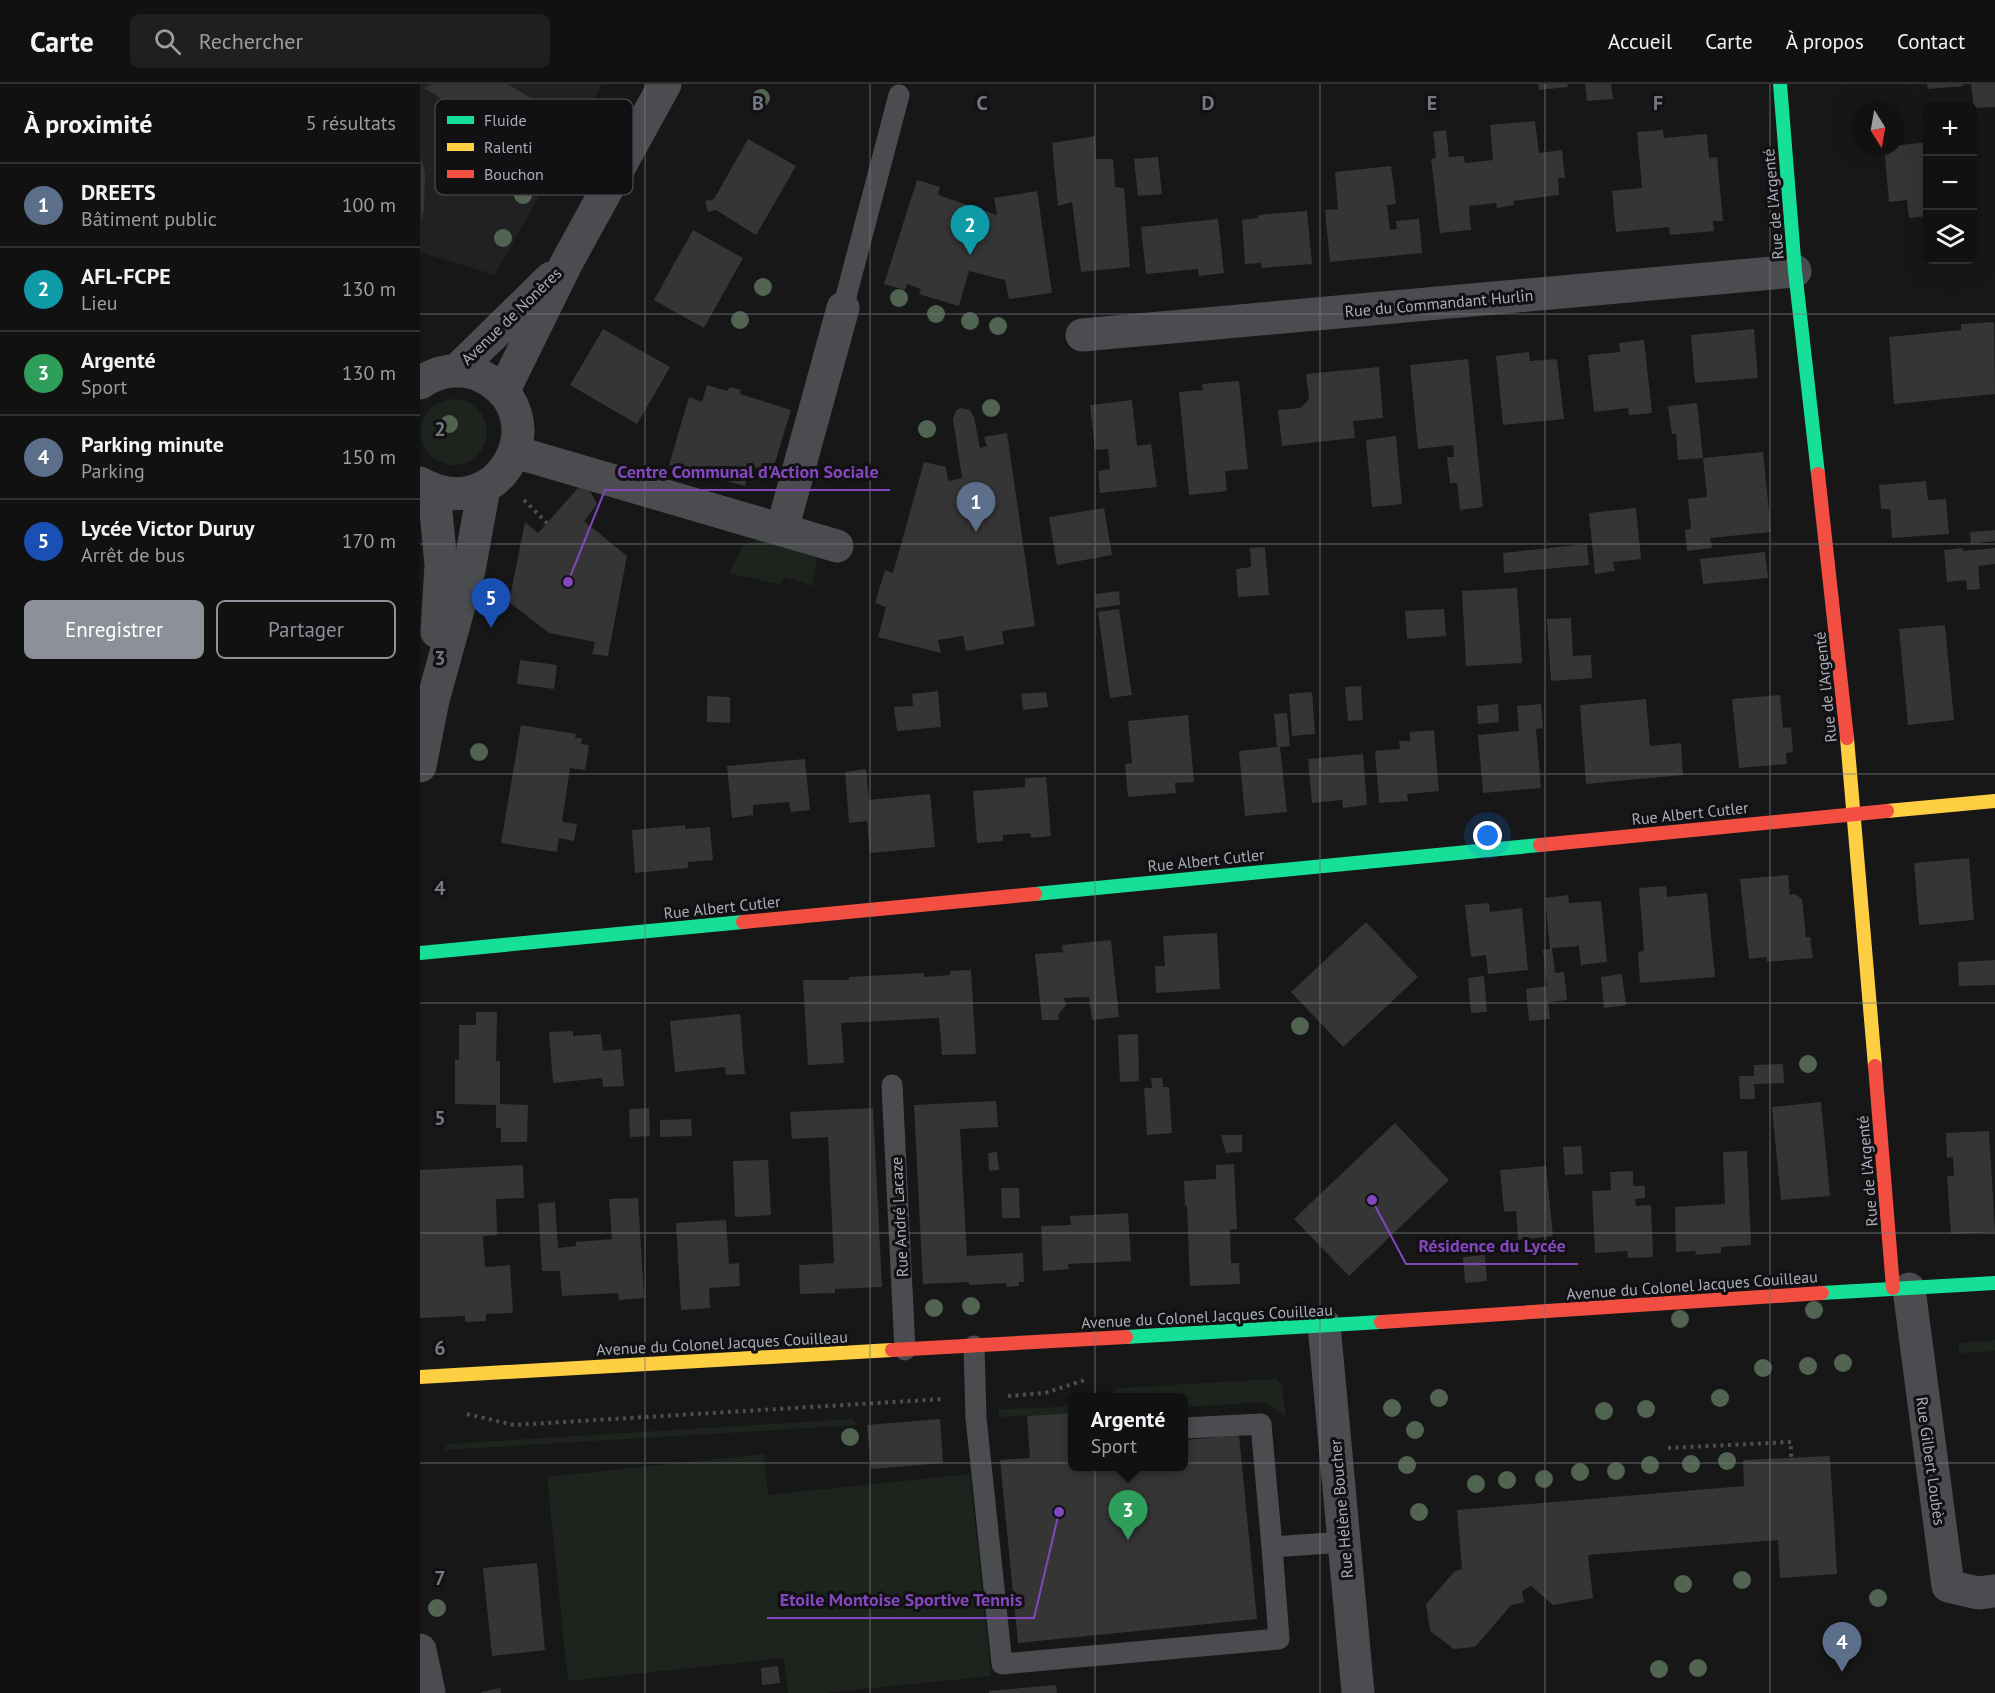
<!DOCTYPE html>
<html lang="fr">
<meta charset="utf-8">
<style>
body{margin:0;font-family:"PT Sans",sans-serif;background:#1e1f1f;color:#f1f3f6}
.controls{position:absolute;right:18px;top:18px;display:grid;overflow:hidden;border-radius:9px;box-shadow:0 6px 24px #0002}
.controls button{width:54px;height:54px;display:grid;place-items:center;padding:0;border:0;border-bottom:2px solid #303131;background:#111;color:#f1f3f6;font:30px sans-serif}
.compass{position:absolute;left:1431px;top:18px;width:54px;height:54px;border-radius:50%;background:#111;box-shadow:0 6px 24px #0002;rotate:169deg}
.you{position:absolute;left:1068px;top:752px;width:21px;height:21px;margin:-15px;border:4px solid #fff;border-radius:50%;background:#1a73e8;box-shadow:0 0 0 9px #1a73e833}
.badge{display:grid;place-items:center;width:39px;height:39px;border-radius:50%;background:#8c9099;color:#fff;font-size:20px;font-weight:700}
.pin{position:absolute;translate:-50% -50px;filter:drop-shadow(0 2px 3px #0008)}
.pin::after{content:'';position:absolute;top:32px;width:21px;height:18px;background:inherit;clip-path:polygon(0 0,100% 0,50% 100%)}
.popup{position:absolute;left:648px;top:1309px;width:120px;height:78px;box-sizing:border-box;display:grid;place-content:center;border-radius:9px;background:#111;filter:drop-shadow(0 2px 4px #0005);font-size:20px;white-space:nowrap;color:#9c9d9f}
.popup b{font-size:22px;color:#f1f3f6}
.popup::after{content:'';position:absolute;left:50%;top:100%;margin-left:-12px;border:12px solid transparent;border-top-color:#111}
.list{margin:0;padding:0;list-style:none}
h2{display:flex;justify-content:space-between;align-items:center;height:78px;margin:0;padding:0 24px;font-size:26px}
h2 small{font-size:20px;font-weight:400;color:#9c9d9f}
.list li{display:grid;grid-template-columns:39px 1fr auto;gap:18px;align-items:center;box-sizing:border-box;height:84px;padding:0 24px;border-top:2px solid #303131}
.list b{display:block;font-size:22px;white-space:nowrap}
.list p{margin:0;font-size:20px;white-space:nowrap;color:#9c9d9f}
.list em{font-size:20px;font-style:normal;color:#9c9d9f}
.actions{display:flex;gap:12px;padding:18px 24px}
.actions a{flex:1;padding:14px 0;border:2px solid #8c9099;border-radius:9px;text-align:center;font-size:21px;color:#8c9099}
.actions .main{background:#8c9099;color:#fff}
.icon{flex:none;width:33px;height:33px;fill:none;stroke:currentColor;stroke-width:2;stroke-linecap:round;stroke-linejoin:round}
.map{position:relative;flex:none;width:1575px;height:1609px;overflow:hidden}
header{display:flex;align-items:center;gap:36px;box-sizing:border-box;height:84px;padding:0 30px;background:#111;border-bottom:2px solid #303131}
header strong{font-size:28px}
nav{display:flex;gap:33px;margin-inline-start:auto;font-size:21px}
.search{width:420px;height:54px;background:#1e1f1f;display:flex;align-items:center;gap:15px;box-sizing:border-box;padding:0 21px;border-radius:9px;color:#9c9d9f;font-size:22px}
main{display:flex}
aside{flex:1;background:#111}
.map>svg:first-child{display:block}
.built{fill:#212123}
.green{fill:#1d241e}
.building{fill:#353536}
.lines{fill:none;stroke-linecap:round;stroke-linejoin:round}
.path{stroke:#4d4e52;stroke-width:4;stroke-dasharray:3 4.5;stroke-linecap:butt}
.lane{stroke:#4b4c50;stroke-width:21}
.street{stroke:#4b4c50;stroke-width:33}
.fast{stroke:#16e098;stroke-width:14}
.slow{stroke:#ffcf43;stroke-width:14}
.jam{stroke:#f24e42;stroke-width:14}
.tree{fill:#506451}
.grid{fill:none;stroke:#757880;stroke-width:1.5;stroke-opacity:0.55}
.labels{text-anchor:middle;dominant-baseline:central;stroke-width:6;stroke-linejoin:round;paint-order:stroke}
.street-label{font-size:16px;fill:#a8adb8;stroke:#111113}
.key{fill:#111113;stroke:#3e4045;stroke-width:1.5}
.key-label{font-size:16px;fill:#a8adb8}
.grid-label{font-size:20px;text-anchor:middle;font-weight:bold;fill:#757880;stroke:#111113;stroke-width:6;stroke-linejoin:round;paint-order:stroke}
.leader{fill:none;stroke:#8446be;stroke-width:2}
.callout-dot{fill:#8446be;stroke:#111113;stroke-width:2}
.callout-label{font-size:18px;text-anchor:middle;font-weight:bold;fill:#8446be;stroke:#111113;stroke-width:6;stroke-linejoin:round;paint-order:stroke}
</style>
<header>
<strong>Carte</strong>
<div class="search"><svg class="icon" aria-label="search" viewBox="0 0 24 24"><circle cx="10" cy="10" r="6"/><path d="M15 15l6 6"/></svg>Rechercher</div>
<nav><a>Accueil</a><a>Carte</a><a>À propos</a><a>Contact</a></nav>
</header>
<main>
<aside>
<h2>À proximité<small>5 résultats</small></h2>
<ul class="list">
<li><span class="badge" style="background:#5c6f8a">1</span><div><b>DREETS</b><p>Bâtiment public</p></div><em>100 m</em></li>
<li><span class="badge" style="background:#0f9aa8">2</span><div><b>AFL-FCPE</b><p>Lieu</p></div><em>130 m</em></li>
<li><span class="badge" style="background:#2e9e5b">3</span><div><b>Argenté</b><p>Sport</p></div><em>130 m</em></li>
<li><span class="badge" style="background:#5c6f8a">4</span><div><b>Parking minute</b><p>Parking</p></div><em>150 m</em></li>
<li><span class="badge" style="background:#1a4fb4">5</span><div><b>Lycée Victor Duruy</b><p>Arrêt de bus</p></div><em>170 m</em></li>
</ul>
<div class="actions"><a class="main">Enregistrer</a><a>Partager</a></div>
</aside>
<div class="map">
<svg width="1575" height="1609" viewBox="0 0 1575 1609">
<rect width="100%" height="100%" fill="#171717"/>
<path class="built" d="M0,0H182L75,191L0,168Z"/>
<path class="green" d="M1 348a33 33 0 1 1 66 0a33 33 0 1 1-66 0Z
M336,456L395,472L397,480L392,502L365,493L359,500L312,490L310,488L323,462Z
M1575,1256V1267L1539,1269V1259Z
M857,1295L862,1301L866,1333L844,1318L764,1323V1314L688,1313V1311L697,1304Z
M652,1318V1329L579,1333V1325L643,1323Z
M432,1335L438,1341L23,1366L29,1360Z
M344,1370L348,1411L550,1390L571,1592L403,1609H368L364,1574L148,1597L127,1393Z"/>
<path class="building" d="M13,0H87L155,40L132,83L4,4Z
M1118,0H1147L1148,3L1119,6Z
M1165,0H1191L1193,15L1167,17Z
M1507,0H1543V2L1508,5Z
M1551,0H1575V23L1554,24Z
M1115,37L1119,69L1142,66L1145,94H1138L1139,111L1093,117L1094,121L1077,124L1076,119L1049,122L1051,146L1020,149L1011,75L1016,74L1013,48L1026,46L1029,73L1044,72L1045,79L1073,76L1070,41Z
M1243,46L1244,54L1287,50L1289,74L1297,73L1303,137H1293L1294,147L1250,151L1249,143L1196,148L1192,107L1222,104L1217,48Z
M675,52L676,75H693L695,103L704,104L710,183L661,188L652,118L638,122L632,59Z
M328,55L376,82L336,151L296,126L288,128L285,117L294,115Z
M1508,58V132L1489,134L1487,116L1469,118L1464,63Z
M1,73L5,88L4,126L1,139Z
M738,73L742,110L718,112L714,75Z
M971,82L976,120L967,121L970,146L977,145L976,137L999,135L1002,169L910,178L905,126L918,125L915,88Z
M497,96L520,103L518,111L577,131L574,114L617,107L632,209L589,215L585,196L549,187L539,222L499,210L501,205L487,200L485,206L464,200Z
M887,127L892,180L842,184L841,179L825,180L822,136L838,134V131Z
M798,135L804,189L779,192L778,185L726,190L721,143Z
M273,146L323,174L284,244L234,216Z
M1574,238L1575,310L1474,320L1469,253L1541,246V240Z
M183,245L250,283L217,340L150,301Z
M1334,245L1338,294L1275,299L1271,251Z
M1224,256L1232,329L1209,331L1208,324L1174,328L1168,271L1200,268L1199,259Z
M1109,268L1110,277L1137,275L1144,335L1083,341L1076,272Z
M1048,275L1063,423L1040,426L1037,399H1030L1027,373H1034L1033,361L998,365L990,281Z
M959,283L963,334L933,337L935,354L862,362L858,326L881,324L889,315L886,290Z
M819,297L828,385L805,387L807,407L769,411L759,308L783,306L782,300Z
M287,301L307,307L310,303L321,306L320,310L371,326L353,385L351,388L331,382L325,402L249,381L269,313L282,318Z
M712,316L717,362L731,360L737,403L680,409L678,387L690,385L688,365L675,366L670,321Z
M1277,319L1283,374L1258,376L1256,350H1252L1248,322Z
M541,324L550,326L554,333L560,364L567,362L564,353L587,349L615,542L582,547L584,560L546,567L543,552L518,556L521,569L458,553L466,523L455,519L465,486L473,489L504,378L526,383L528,397L542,394L533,335L536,326Z
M976,352L982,420L952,423L946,356Z
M1343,368L1351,448L1290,454L1292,464L1267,467L1265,446L1271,445L1268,415L1287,413L1283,374Z
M1506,397L1508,416L1526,415L1529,450L1472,454L1470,425H1461L1459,401Z
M158,404L170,407L177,420L164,437L207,472L188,572L172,570L175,558L129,549L89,518L105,438L118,449Z
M684,424L692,471L637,481L629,433Z
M1216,424L1221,475L1193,478L1195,487L1175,490L1169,429Z
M1575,446V457L1551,460L1550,448Z
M1167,460L1169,481L1084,489L1083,469Z
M845,463L849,511L818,513L816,485L831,483L830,464Z
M1543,464V467L1575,464V480L1558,482L1560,505L1547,506L1546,496L1527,498L1524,466Z
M1345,468L1348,494L1283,500L1280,475Z
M1097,504L1102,579L1046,582L1042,507Z
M699,507L700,521L676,524L675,510Z
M699,525L712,611L690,614L678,528Z
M1024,525L1026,552L987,555L985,527Z
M1151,534L1153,572L1171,571L1172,594L1131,597L1127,535Z
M1525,541L1534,636L1488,641L1479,545Z
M100,576L137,581L134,605L97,600Z
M941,602L943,636L928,637L925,603Z
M518,607L521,643L477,647L474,623L493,622L492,610Z
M626,608L628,623L603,626L601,610Z
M892,608L895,650L872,652L869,610Z
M1360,611L1363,644L1371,643L1373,668L1366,669L1367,680L1319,684L1312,615Z
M287,612L310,613V639L287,638Z
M1226,615L1230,662L1261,659L1263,691L1166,700L1160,621Z
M1078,620L1079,638L1058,640L1057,622Z
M1121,620L1123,644L1116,645L1121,704L1063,709L1058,651L1099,647L1097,622Z
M867,629L870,662L860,663L867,728L825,732L819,667L857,663L854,630Z
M768,631L774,698L755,699L756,709L708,713L705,680L712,679L708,637Z
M101,641L156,650L155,654H162L161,660L169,661L165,686L150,684L142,738L157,740L154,757L139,754L137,768L81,759Z
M1014,646L1019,707L987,710L988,717L959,719L955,667L980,665L979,657H990V648Z
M943,670L947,721L923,724L922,716L892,719L888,675Z
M385,675L390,726L371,728L369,718L333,721V731L312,734L307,682Z
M446,685L449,716L510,710L515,763L450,769L447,737L429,739L425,688Z
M626,693L631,752L611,754L610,749L583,751V757L557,759L553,707L605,703V694Z
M265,741V745L290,743L293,776L268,778V784L215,789L212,746Z
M1549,774L1554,836L1499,841L1494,779Z
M1368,791L1370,811L1375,810L1382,815L1386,853H1390L1393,874L1347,878V873L1329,875L1320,795Z
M1246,802L1247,813L1287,809L1295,893L1220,899L1218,868L1224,867L1219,804Z
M1148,811L1149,819L1181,817L1187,878L1161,881L1159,862L1132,864L1135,889L1144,888L1147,916L1128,918L1130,935L1109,937L1106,905L1127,902L1123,866L1130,865L1125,814Z
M1069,819L1070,828L1102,824L1108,886L1068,890L1066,871L1051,873L1045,821Z
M946,838L998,893L923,963L871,908Z
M797,849L800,905L736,909L735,882H745L743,852Z
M691,856L699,933L672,936L669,913L644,914L646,921L638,931L639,936H622L615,870L643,868L642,861Z
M1575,876V901L1539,902L1538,878Z
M551,886L556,970L522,971L519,934L421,939L424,979L388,981L383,896H429V893L504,889V893L530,891V887Z
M1202,890L1206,921L1184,924L1181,893Z
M1064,892L1067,928L1051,929L1048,894Z
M56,928H77L76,977H80V1020L108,1021L107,1058H81V1044H76V1021L35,1020V975L39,976V941H56Z
M320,930L325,990L306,991L305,983L255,988L250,937Z
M153,947V952L181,950L183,967L201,965L204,1002L183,1003L182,994L133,999L129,948Z
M718,950L719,997L700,998L698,951Z
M1363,980L1364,999L1334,1000L1335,1015H1320L1319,992H1334V981Z
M731,994H742L743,1003H749L752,1049L727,1051L724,1004H732Z
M576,1017L578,1043L540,1045L547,1172L603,1169L604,1198H599V1202L587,1203L586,1199L549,1201V1198L503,1200L494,1021Z
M1401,1018L1410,1112L1361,1116L1352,1023Z
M229,1024L230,1052L210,1053L209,1025Z
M453,1024L462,1203L415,1205V1209L380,1210L379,1181L414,1179L408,1053L372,1055L370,1028Z
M271,1035L272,1052L240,1053V1036Z
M975,1039L1029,1096L929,1192L874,1135Z
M1569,1047L1575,1148L1531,1150L1527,1092H1534L1533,1073L1527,1074L1526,1049Z
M801,1051H822V1068L806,1069Z
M1161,1062L1163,1090L1145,1091L1143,1063Z
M1327,1067L1331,1161L1301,1163V1169L1275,1171L1276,1167L1256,1168L1255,1123L1305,1120L1303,1068Z
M577,1068L579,1086L569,1087L568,1069Z
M348,1076L351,1131L315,1133L313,1077Z
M814,1080L817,1145L810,1146L811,1179H819L820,1200L770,1202L767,1122H765L764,1097L796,1095V1081Z
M103,1081L104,1114L76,1115L77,1151L63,1152L65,1183L90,1181L93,1229L66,1230V1237L45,1238V1232L0,1234V1086Z
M1126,1082L1133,1152L1098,1156L1096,1127L1084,1128L1080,1086Z
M1213,1087V1102H1225V1114L1215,1115L1216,1122L1231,1121L1233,1173L1208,1174L1207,1167L1175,1169L1172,1107L1191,1106L1190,1088Z
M581,1104H599L600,1134H582Z
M218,1114L224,1214L199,1216L198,1209L142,1212L140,1187H122L118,1120L135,1118L138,1164L156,1162V1158L192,1155L189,1115Z
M708,1129L711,1177L648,1180L649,1185L623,1187L621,1142L651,1141L650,1132Z
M306,1136L309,1180L319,1179L320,1202L289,1204L290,1224L261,1226L256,1139Z
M1065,1171L1067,1197L1045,1199L1043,1173Z
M652,1329V1383H764V1356L819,1351L837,1535L598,1559L580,1376L610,1374L607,1332Z
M520,1335L523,1379L451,1385L447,1341Z
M1410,1372L1417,1490L1360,1494L1358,1456L1168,1471L1173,1514L1133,1521L1111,1502L1102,1507L1104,1518L1091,1521L1055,1563L1034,1565L1010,1547L1006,1520L1035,1487L1042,1485L1037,1426L1324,1402L1323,1376Z
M117,1479L125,1566L72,1572L63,1484Z
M358,1582L360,1599L342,1601L341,1584Z
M636,1601L637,1609H569V1607Z
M80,1604L81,1609H61V1608Z"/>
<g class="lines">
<path class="path" d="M104,416L127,439
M588,1312L625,1309L668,1295
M47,1330L94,1341L523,1315
M1248,1364L1371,1358V1374"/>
<path class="lane" d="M423,224L479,11
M472,1001L485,1266
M554,1262L556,1334L582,1580L859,1555L852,1463L924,1458
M764,1344L841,1340L852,1463"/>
<path class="street" d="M662,251L1375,187
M36,287L131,194
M0,299C18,286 41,283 61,292C139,329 81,445 0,399
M83,308L147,178L245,0
M95,368L417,462
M14,406L21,481L17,548
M362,446L423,224
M0,682L13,616L49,486L64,404
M1489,1205L1528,1502L1558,1509L1575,1507
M904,1241L938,1609
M0,1566L9,1609"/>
<path class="fast" d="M1360,0L1375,187L1398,390
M615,810L1120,761
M0,869L323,838
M1402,1209L1575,1199
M706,1253L961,1238"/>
<path class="slow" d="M1427,654L1455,982
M1467,727L1575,717
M0,1293L472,1266"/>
<path class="jam" d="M1398,390L1427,654
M1120,761L1467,727
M323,838L615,810
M1455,982L1473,1204
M961,1238L1402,1209
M472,1266L706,1253"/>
</g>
<g class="tree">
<circle cx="341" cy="14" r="9"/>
<circle cx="103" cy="111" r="9"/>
<circle cx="83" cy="154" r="9"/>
<circle cx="343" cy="203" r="9"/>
<circle cx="479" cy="214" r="9"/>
<circle cx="516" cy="230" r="9"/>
<circle cx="320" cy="236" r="9"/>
<circle cx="550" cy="237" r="9"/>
<circle cx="578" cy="242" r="9"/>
<circle cx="571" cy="324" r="9"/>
<circle cx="29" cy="340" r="9"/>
<circle cx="507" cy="345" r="9"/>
<circle cx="59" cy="668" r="9"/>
<circle cx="880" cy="942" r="9"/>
<circle cx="1388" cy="980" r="9"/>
<circle cx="551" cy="1222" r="9"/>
<circle cx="514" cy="1224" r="9"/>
<circle cx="1394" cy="1226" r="9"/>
<circle cx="1260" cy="1235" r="9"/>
<circle cx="1423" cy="1279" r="9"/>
<circle cx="1388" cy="1282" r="9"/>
<circle cx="1343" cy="1284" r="9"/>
<circle cx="1019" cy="1314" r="9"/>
<circle cx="1300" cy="1314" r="9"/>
<circle cx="972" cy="1324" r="9"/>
<circle cx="1226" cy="1325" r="9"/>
<circle cx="1184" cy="1327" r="9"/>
<circle cx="995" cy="1346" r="9"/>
<circle cx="430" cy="1353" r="9"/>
<circle cx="1307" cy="1377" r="9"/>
<circle cx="1271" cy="1380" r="9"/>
<circle cx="987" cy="1381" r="9"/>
<circle cx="1230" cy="1381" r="9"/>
<circle cx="1196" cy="1387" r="9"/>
<circle cx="1160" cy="1388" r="9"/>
<circle cx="1124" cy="1395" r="9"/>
<circle cx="1087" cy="1396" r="9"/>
<circle cx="1056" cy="1400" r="9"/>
<circle cx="999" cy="1428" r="9"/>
<circle cx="1322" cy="1496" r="9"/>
<circle cx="1263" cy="1500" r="9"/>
<circle cx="1458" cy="1514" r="9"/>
<circle cx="17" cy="1524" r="9"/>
<circle cx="1278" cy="1584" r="9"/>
<circle cx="1239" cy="1585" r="9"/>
</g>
<path class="grid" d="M225,0V1609M450,0V1609M675,0V1609M900,0V1609M1125,0V1609M1350,0V1609M0,230H1575M0,460H1575M0,690H1575M0,919H1575M0,1149H1575M0,1379H1575"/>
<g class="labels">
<g class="street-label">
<text transform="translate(1353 120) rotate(-95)">Rue de l'Argenté</text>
<text transform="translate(1019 219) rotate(-5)">Rue du Commandant Hurlin</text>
<text transform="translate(91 232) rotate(-44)">Avenue de Nonères</text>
<text transform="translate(1405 603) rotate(-96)">Rue de l'Argenté</text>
<text transform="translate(1270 729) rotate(-6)">Rue Albert Cutler</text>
<text transform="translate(786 776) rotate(-6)">Rue Albert Cutler</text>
<text transform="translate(302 823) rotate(-6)">Rue Albert Cutler</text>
<text transform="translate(1447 1087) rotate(-95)">Rue de l'Argenté</text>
<text transform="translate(479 1133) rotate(-93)">Rue André Lacaze</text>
<text transform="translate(1272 1201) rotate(-4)">Avenue du Colonel Jacques Couilleau</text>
<text transform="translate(787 1232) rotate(-3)">Avenue du Colonel Jacques Couilleau</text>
<text transform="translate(302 1259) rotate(-3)">Avenue du Colonel Jacques Couilleau</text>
<text transform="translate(1511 1377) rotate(82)">Rue Gilbert Loubès</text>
<text transform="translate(921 1425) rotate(-95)">Rue Hélène Boucher</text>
</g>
</g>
<rect x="15" y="15" width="198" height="96" rx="9" class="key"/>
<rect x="27" y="32" width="27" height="8" fill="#16e098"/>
<rect x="27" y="59" width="27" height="8" fill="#ffcf43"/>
<rect x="27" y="86" width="27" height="8" fill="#f24e42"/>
<g class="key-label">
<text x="64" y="42">Fluide</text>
<text x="64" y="69">Ralenti</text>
<text x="64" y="96">Bouchon</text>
</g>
<g class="grid-label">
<text x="338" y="26">B</text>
<text x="562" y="26">C</text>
<text x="788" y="26">D</text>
<text x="1012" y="26">E</text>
<text x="1238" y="26">F</text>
<text x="20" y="352">2</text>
<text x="20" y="581">3</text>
<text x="20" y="811">4</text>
<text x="20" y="1041">5</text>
<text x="20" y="1271">6</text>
<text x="20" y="1501">7</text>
</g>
<path class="leader" d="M148 498L185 406H470M952 1116L986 1180H1158M639 1428L614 1534H347"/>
<g class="callout-dot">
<circle cx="148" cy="498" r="6"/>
<circle cx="952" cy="1116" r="6"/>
<circle cx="639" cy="1428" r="6"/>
</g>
<g class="callout-label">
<text x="328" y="394">Centre Communal d'Action Sociale</text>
<text x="1072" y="1168">Résidence du Lycée</text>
<text x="481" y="1522">Etoile Montoise Sportive Tennis</text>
</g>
</svg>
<div class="controls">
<button>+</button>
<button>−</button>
<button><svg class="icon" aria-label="layers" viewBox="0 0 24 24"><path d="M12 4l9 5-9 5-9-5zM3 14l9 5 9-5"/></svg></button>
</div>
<svg class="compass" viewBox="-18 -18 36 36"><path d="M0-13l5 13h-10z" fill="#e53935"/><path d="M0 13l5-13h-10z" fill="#9c9d9f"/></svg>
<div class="you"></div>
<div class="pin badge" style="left:556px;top:448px;background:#5c6f8a">1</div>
<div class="pin badge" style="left:550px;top:171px;background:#0f9aa8">2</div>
<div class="pin badge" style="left:708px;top:1456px;background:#2e9e5b">3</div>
<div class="popup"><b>Argenté</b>Sport</div>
<div class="pin badge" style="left:1422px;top:1588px;background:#5c6f8a">4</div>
<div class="pin badge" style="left:71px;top:544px;background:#1a4fb4">5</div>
</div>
</main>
